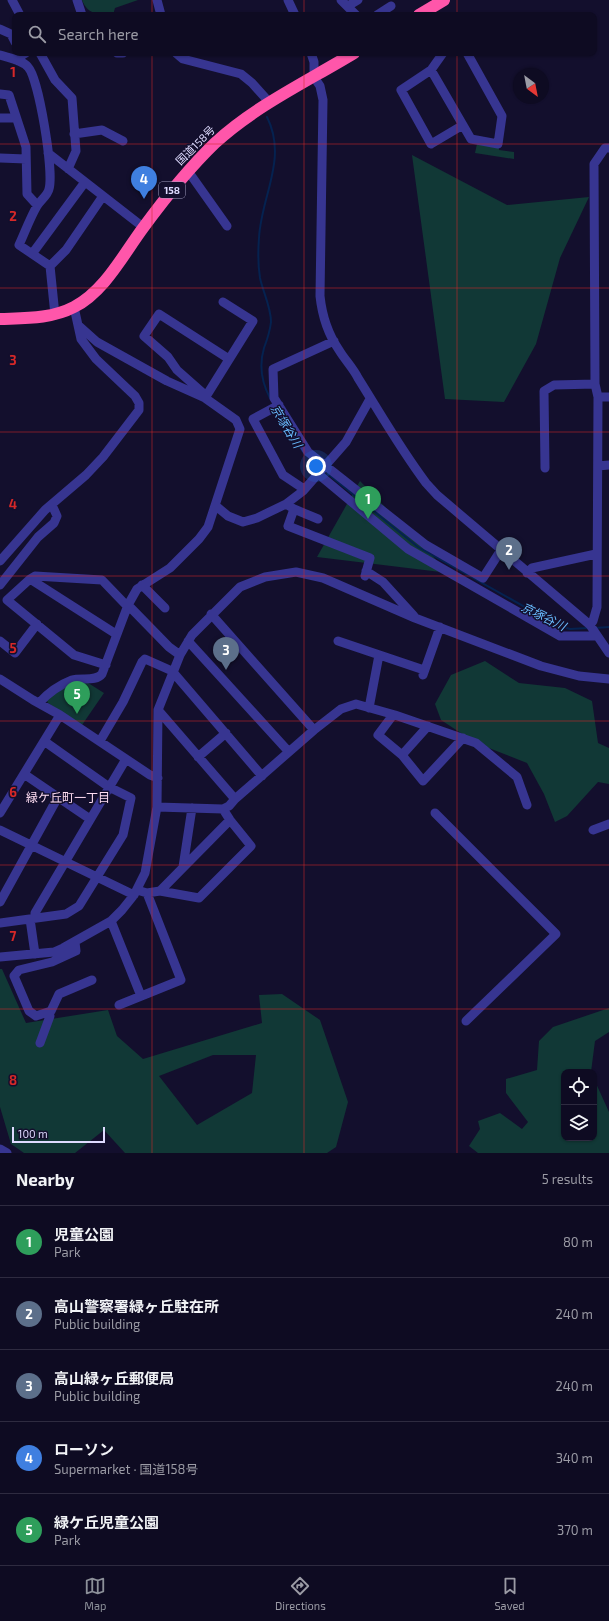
<!DOCTYPE html>
<meta charset="utf-8">
<style>
body{margin:0;font-family:"Exo 2","Noto Sans JP",sans-serif;background:#1c192f;color:#f1f3f6}
.controls{position:absolute;right:12px;bottom:12px;display:grid;overflow:hidden;border-radius:8px;box-shadow:0 1px 3px #0004}
.controls button{width:36px;height:36px;display:grid;place-items:center;padding:0;border:0;border-bottom:1px solid #2e2b40;background:#0e0b22;color:#f1f3f6;font:20px sans-serif}
.compass{position:absolute;left:513px;top:68px;width:36px;height:36px;border-radius:50%;background:#0e0b22;box-shadow:0 1px 3px #0004;rotate:148deg}
.scale{position:absolute;left:12px;bottom:10px;width:93px;box-sizing:border-box;padding-left:4px;border:2px solid #dfdbff;border-top:0;font-size:11px;line-height:14px;white-space:nowrap;color:#dfdbff;-webkit-text-stroke:3px #130f2d;paint-order:stroke}
.you{position:absolute;left:316px;top:466px;width:14px;height:14px;margin:-10px;border:3px solid #fff;border-radius:50%;background:#1a73e8;box-shadow:0 0 0 6px #1a73e833}
.badge{display:grid;place-items:center;width:26px;height:26px;border-radius:50%;background:#8c9099;color:#fff;font-size:13px;font-weight:700}
.pin{position:absolute;translate:-50% -33px;filter:drop-shadow(0 1px 2px #0008)}
.pin::after{content:'';position:absolute;top:21px;width:14px;height:12px;background:inherit;clip-path:polygon(0 0,100% 0,50% 100%)}
.list{margin:0;padding:0;list-style:none}
h2{display:flex;justify-content:space-between;align-items:center;height:52px;margin:0;padding:0 16px;font-size:17px}
h2 small{font-size:13px;font-weight:400;color:#9b9ba5}
.list li{display:grid;grid-template-columns:26px 1fr auto;gap:12px;align-items:center;box-sizing:border-box;height:72px;padding:0 16px;border-top:1px solid #2e2b40}
.list b{display:block;font-size:15px;white-space:nowrap}
.list p{margin:0;font-size:13px;white-space:nowrap;color:#9b9ba5}
.list em{font-size:13px;font-style:normal;color:#9b9ba5}
.icon{flex:none;width:22px;height:22px;fill:none;stroke:currentColor;stroke-width:2;stroke-linecap:round;stroke-linejoin:round}
.map{position:relative;flex:none;width:609px;height:1153px;overflow:hidden}
.search{position:absolute;background:#0e0b22;box-shadow:0 1px 3px #0004;left:12px;right:12px;top:12px;height:44px;display:flex;align-items:center;gap:10px;box-sizing:border-box;padding:0 14px;border-radius:8px;color:#9b9ba5;font-size:15px}
.sheet{height:412px;background:#0e0b22}
nav{display:flex;justify-content:space-around;align-items:center;box-sizing:border-box;height:56px;border-top:1px solid #2e2b40;background:#0e0b22;font-size:11px;color:#9b9ba5}
nav a{display:grid;justify-items:center;gap:2px}
nav .on{color:#8c9099}
.map>svg:first-child{display:block}
.green{fill:#113836;fill-rule:evenodd}
.lines{fill:none;stroke-linecap:round;stroke-linejoin:round}
.stream{stroke:#052250;stroke-width:2}
.minor{stroke:#373591;stroke-width:9}
.highway{stroke:#ff56aa;stroke-width:12}
.grid{fill:none;stroke:#d62828;stroke-width:1;stroke-opacity:0.55}
.labels{text-anchor:middle;dominant-baseline:central;stroke-width:3;stroke-linejoin:round;paint-order:stroke}
.shield{fill:#130f2d;stroke:#a29ec0;stroke-width:1}
.shield-label{font-size:10px;font-weight:bold;fill:#dfdbff}
.street-label{font-size:11px;fill:#dfdbff;stroke:#130f2d}
.water-label{font-size:12px;font-style:italic;fill:#69bcff;stroke:#130f2d}
.neighbourhood-label{font-size:12px;fill:#ffddf3;stroke:#130f2d}
.grid-label{font-size:13px;text-anchor:middle;font-weight:bold;fill:#d62828;stroke:#130f2d;stroke-width:3;stroke-linejoin:round;paint-order:stroke}
</style>
<div class="map">
<svg width="609" height="1153" viewBox="0 0 609 1153">
<rect width="100%" height="100%" fill="#130f2d"/>
<path class="green" d="M82,0H138L115,8L113,15C99,15 88,15 82,0Z
M477,144L499,147V150L514,152V159L475,153Z
M412,155L507,205L589,197L560,258L536,344L504,402L445,399Z
M360,481L449,573L317,557Z
M485,661L519,683L565,688L592,701L598,743L609,748V784L598,782L567,816L555,822L544,794L527,763L476,743L441,720L435,704L451,675Z
M85,681L104,693L82,725L48,703L46,698L67,686Z
M0,969H2L26,1023L108,1010L117,1036L143,1059L262,1023L259,995L282,994L320,1020L348,1102L336,1147L327,1153H125L104,1130L75,1153H24L11,1144L0,1107ZM213,1055H256L252,1093L197,1125L159,1076Z
M609,1008V1032L595,1041L591,1072H564V1138H594V1079L609,1112V1153H478L469,1146L480,1129L478,1121L500,1113L522,1129L528,1122L506,1093V1079L537,1070L539,1041L553,1027Z"/>
<g class="lines">
<path class="stream" d="M267,117C288,159 261,196 259,238C258,251 258,266 260,278C263,292 271,307 271,322C270,331 267,340 264,348C259,365 262,383 270,398
M294,438L305,455
M328,474L418,547L557,625L570,629L588,628
M595,628L609,627"/>
<path class="minor" d="M12,0L20,15
M77,0L82,15
M157,0L161,15
M288,0L295,15
M341,0L356,15
M348,6L358,0
M377,15L391,6
M0,29L11,34L15,42
M40,53L55,80L72,98L76,151L68,169
M117,53H123
M176,53L183,59L241,74L252,83L270,103
M311,53L314,62V77L320,86L323,100L320,296C322,315 328,334 339,350C345,360 353,368 358,378C380,413 401,450 426,483L437,495L590,625
M443,53L431,70L401,90L431,144L463,125
M0,55C9,58 21,59 28,67C39,79 54,172 49,189C48,195 40,201 37,206C30,218 25,232 19,245L50,266L55,315
M18,61L21,56L26,53
M431,70L471,139L498,144L502,116L467,53
M0,94L9,95L26,147L27,194L37,205
M0,118H16
M74,134L102,130L123,141
M609,148H605L594,164L595,384L598,397L597,607L593,621L590,625L609,653
M48,153L143,227
M0,158L26,159
M188,171L227,226
M32,254L85,182
M50,266L66,250L103,196
M334,341L273,369L274,398L308,452L426,545L483,578L501,550
M203,393L177,370L168,357L144,336L159,314L229,359
M598,397H609
M205,398L253,321L223,302
M279,405L253,419L283,475L304,489
M598,466L609,465
M545,468L544,391L554,385L595,384
M317,473L408,549L560,636H597
M286,504L294,509L288,526L370,558L365,576
M216,506L228,516L243,522L257,518L286,504L303,491L346,442L370,399
M294,509L318,519
M0,561L45,510L86,475L103,457L139,410V403L135,396L96,359L81,339L74,307
M366,571L383,582L414,616
M527,573L532,568L596,554
M30,579L35,576L102,580L127,606
M0,585L38,537L54,523L57,516L52,505
M142,585L165,608
M128,605L169,647L180,655
M211,614L314,730
M0,641L15,653L37,624
M188,641L289,752
M338,641L424,670
M106,665L74,655L7,600L30,579L116,634
M423,675L440,627
M0,679L33,700L60,715L150,775L158,778
M39,703C48,693 59,685 72,680C81,677 96,682 102,674L128,605L137,589L170,568L199,539L208,527L240,429L236,420L205,398L167,381L97,342L78,325
M369,708L379,655
M158,710L235,799
M393,715L378,735L402,755L423,781L463,738
M100,741L123,702L142,662L145,659L172,671L262,776
M402,755L428,726
M198,757L226,733
M24,774L90,819
M157,807L223,809L229,806L235,799L314,730L341,709L356,704L395,715L476,743L517,777L527,805
M0,813L60,715
M435,813L556,934L466,1021
M0,830L134,895
M593,830L609,824
M183,867L192,808
M137,890L147,893L160,891L199,898L251,846L230,820L223,809
M160,891L230,820
M0,902L58,797
M35,918V913L126,759
M30,919L35,954
M111,921L141,996
M0,923L66,914L79,906L123,835L131,798L109,787L44,741
M75,942L76,951L52,962L19,970L14,976L29,1011L36,1016L51,1011L59,994L92,980
M0,957L54,952L63,948L111,921L122,910L134,895L145,873L157,807L158,710L180,655L192,635L240,587L265,577L296,572L323,578L415,618L541,666L579,676L609,679
M119,1005L181,980L147,893
M40,1043L50,1016L49,1012
M0,1149L7,1153"/>
<path class="highway" d="M419,15L444,0
M0,319C25,318 51,319 74,307C104,292 123,255 143,228C165,198 188,169 215,143C255,106 308,81 354,53"/>
</g>
<path class="grid" d="M152,0V15M304,0V15M457,0V15M152,53V1153M304,53V1153M457,53V1153M0,144H609M0,288H609M0,432H609M0,576H609M0,721H609M0,865H609M0,1009H609"/>
<g class="labels">
<rect class="shield" x="159" y="182" width="26" height="16" rx="3"/>
<g class="shield-label">
<text x="172" y="190">158</text>
</g>
<g class="street-label">
<text transform="translate(195 145) rotate(-45)">国道158号</text>
</g>
<g class="water-label">
<text transform="translate(287 426) rotate(59)">京塚谷川</text>
<text transform="translate(544 616) rotate(26)">京塚谷川</text>
</g>
<g class="neighbourhood-label">
<text x="68" y="797">緑ケ丘町一丁目</text>
</g>
</g>
<g class="grid-label">
<text x="13" y="77">1</text>
<text x="13" y="221">2</text>
<text x="13" y="365">3</text>
<text x="13" y="509">4</text>
<text x="13" y="653">5</text>
<text x="13" y="797">6</text>
<text x="13" y="941">7</text>
<text x="13" y="1085">8</text>
</g>
</svg>
<div class="controls">
<button><svg class="icon" aria-label="locate" viewBox="0 0 24 24"><circle cx="12" cy="12" r="6"/><path d="M12 2v4M12 18v4M2 12h4M18 12h4"/></svg></button>
<button><svg class="icon" aria-label="layers" viewBox="0 0 24 24"><path d="M12 4l9 5-9 5-9-5zM3 14l9 5 9-5"/></svg></button>
</div>
<svg class="compass" viewBox="-18 -18 36 36"><path d="M0-13l5 13h-10z" fill="#e53935"/><path d="M0 13l5-13h-10z" fill="#9b9ba5"/></svg>
<div class="scale">100 m</div>
<div class="you"></div>
<div class="pin badge" style="left:368px;top:519px;background:#2e9e5b">1</div>
<div class="pin badge" style="left:509px;top:570px;background:#5c6f8a">2</div>
<div class="pin badge" style="left:226px;top:670px;background:#5c6f8a">3</div>
<div class="pin badge" style="left:144px;top:199px;background:#3f7fe0">4</div>
<div class="pin badge" style="left:77px;top:714px;background:#2e9e5b">5</div>
<div class="search"><svg class="icon" aria-label="search" viewBox="0 0 24 24"><circle cx="10" cy="10" r="6"/><path d="M15 15l6 6"/></svg>Search here</div>
</div>
<section class="sheet">
<h2>Nearby<small>5 results</small></h2>
<ul class="list">
<li><span class="badge" style="background:#2e9e5b">1</span><div><b>児童公園</b><p>Park</p></div><em>80 m</em></li>
<li><span class="badge" style="background:#5c6f8a">2</span><div><b>高山警察署緑ヶ丘駐在所</b><p>Public building</p></div><em>240 m</em></li>
<li><span class="badge" style="background:#5c6f8a">3</span><div><b>高山緑ヶ丘郵便局</b><p>Public building</p></div><em>240 m</em></li>
<li><span class="badge" style="background:#3f7fe0">4</span><div><b>ローソン</b><p>Supermarket · 国道158号</p></div><em>340 m</em></li>
<li><span class="badge" style="background:#2e9e5b">5</span><div><b>緑ケ丘児童公園</b><p>Park</p></div><em>370 m</em></li>
</ul>
</section>
<nav>
<a class="on"><svg class="icon" aria-label="map" viewBox="0 0 24 24"><path d="M3 6l6-2 6 2 6-2v14l-6 2-6-2-6 2zM9 4v14M15 6v14"/></svg>Map</a>
<a><svg class="icon" aria-label="directions" viewBox="0 0 24 24"><path d="M12 3l9 9-9 9-9-9zM9 14v-3h6M13 9l2 2-2 2"/></svg>Directions</a>
<a><svg class="icon" aria-label="saved" viewBox="0 0 24 24"><path d="M7 4h10v16l-5-4-5 4z"/></svg>Saved</a>
</nav>
